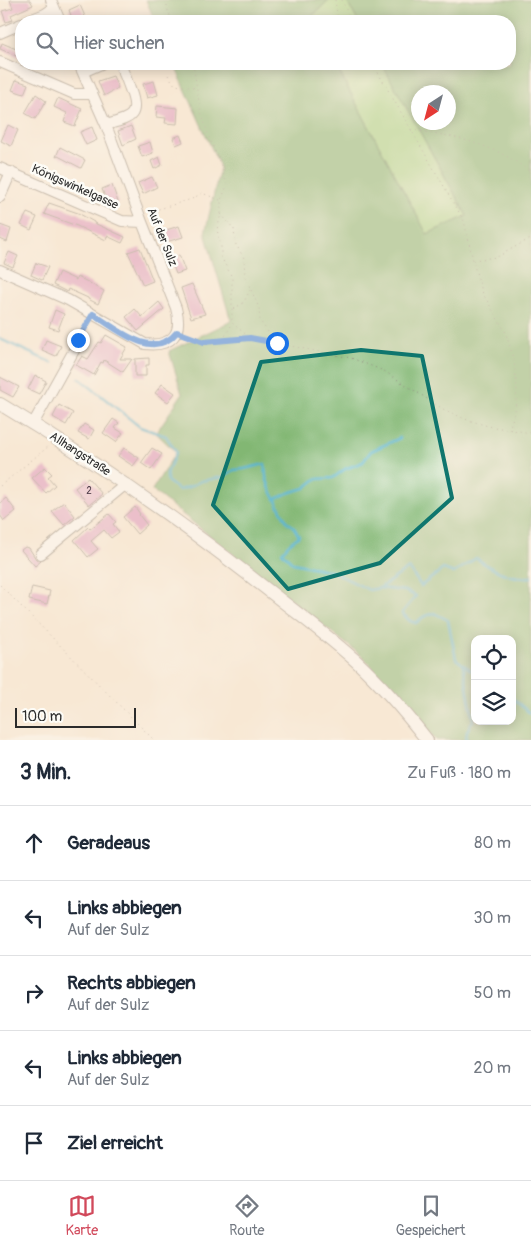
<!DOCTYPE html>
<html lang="de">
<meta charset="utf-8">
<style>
body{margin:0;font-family:Pangolin,sans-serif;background:#f2f2f3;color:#1f2937}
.controls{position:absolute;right:15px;bottom:15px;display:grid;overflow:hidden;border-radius:10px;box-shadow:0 2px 12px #0003}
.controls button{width:45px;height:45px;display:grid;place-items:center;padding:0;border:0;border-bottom:1px solid #e0e1e3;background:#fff;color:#1f2937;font:25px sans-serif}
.compass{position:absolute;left:411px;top:85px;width:45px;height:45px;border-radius:50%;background:#fff;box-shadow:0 2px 12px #0003;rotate:216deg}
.scale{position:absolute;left:15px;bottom:12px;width:121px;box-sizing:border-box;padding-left:5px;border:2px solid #2b2b2b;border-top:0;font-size:14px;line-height:18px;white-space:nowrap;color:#2b2b2b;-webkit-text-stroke:4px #fdfcf7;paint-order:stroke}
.stop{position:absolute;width:15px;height:15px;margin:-11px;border:4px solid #1a73e8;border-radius:50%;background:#fff}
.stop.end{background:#1a73e8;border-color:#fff;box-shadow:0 1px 5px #0008}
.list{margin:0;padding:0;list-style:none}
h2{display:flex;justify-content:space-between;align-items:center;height:65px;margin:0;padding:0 20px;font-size:21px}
h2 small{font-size:16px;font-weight:400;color:#747a83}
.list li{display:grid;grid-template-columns:32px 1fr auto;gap:15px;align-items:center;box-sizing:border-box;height:75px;padding:0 20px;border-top:1px solid #e0e1e3}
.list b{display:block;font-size:19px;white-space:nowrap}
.list p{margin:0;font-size:16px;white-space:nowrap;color:#747a83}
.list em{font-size:16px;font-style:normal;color:#747a83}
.icon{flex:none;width:28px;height:28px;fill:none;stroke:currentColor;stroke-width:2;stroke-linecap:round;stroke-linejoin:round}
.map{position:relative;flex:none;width:531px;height:740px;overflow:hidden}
.search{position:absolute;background:#fff;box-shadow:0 2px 12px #0003;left:15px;right:15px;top:15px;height:55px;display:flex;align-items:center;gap:12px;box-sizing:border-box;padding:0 18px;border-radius:20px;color:#747a83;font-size:19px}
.sheet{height:440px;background:#fff}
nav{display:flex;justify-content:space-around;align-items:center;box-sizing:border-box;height:70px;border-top:1px solid #e0e1e3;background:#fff;font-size:14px;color:#747a83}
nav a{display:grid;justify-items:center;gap:2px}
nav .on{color:#d1495b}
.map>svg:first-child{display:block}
.green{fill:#a3d686;stroke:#678058}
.forest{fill:#82b773;stroke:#56714f;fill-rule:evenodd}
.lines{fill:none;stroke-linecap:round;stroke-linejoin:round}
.stream{stroke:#50b0ce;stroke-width:2.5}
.building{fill:#db8fbe}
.minor-casing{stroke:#928a80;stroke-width:12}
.tertiary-casing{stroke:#928a80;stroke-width:14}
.path{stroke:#928a80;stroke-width:1;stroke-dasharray:1 4;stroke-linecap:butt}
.minor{stroke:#fff;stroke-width:10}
.tertiary{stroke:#fff;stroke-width:12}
.route{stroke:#1a73e8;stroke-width:6}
.marked{fill:none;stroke:#0f766e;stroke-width:4;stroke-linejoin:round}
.labels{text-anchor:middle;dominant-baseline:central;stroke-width:5;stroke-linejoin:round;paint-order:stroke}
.number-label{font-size:10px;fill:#574450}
.street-label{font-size:12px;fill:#2b2b2b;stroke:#fdfcf7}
</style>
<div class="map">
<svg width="531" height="740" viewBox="0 0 531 740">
<rect width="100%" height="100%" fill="#fdfcf7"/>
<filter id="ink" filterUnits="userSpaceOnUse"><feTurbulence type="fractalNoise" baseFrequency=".02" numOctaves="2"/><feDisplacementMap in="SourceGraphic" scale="10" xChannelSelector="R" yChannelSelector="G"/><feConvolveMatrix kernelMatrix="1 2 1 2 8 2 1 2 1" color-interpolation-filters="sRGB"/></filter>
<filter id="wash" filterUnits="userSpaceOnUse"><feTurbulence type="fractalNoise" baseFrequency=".0096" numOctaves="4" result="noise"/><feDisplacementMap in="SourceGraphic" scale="20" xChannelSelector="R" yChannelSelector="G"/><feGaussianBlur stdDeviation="1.12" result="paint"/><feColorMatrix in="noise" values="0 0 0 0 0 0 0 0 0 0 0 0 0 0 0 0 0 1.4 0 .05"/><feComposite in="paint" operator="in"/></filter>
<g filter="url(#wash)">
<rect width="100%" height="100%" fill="#f8e8d4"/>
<path class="green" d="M329,0H346L358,21H312L310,18Z
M335,64H382L467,216L427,234Z"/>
<path class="forest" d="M146,0H329L310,18L312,21H155Z
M346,0H531V740H436L363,657L152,490L176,452L156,433L182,394L169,351L231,321L205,233L220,167L174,64H335L427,234L467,216L382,64H510V21H358ZM418,92H448V122H418ZM475,639H512V721H475Z"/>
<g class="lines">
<path class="stream" d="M0,339L52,363
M79,378L140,427L166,436L176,452L167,473V481L179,490L189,487L201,481L223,477L234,470L244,469L265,464L266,477L270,489L287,522L293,526L299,536L289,544L282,552L293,563L331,571L369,590L380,588L409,568L421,586L443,569L454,573L476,558C491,569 511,580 531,577
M276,499L288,493L305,488L316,479L333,478L345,469L363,462L371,451L400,438
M380,588L405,591L416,596L402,613L410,621L416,623L423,617L434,613L448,620L456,659L475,673
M463,664L473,720L467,731L466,740
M512,698L531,714"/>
</g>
<g id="blocks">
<path class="building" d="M10,0H30L33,5L11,15L13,20L6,22L2,11L13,8Z
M80,5L87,21H73L69,10Z
M2,43L21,51L19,57L0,49Z
M113,76L118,88L104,96L98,81Z
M16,80L28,84L24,94L12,90Z
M154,81L158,95L147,98L143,84Z
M36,94L46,101L35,119L25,113Z
M58,98L82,109L75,126L64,122L67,113L54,107Z
M157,106L178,108L177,124L165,123L166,118L156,117Z
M8,125L18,130L11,146L1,141Z
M131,126L136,139L123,145L118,131Z
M92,127L97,140L86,145L80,132Z
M180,135L183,142L176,145L173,138Z
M150,142L153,153L142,157L138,146Z
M60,147L85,160L81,168L58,156L56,157Z
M159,157L162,165L154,169L151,161Z
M152,177L157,187L143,194L138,183Z
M112,185L118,202L108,206L102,189Z
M49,203L78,213L94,222V223L125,237L122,243L107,236L106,240L77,226L44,214Z
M27,213L37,217L31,230L21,225Z
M0,225L11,229L7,242L0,239Z
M179,226L183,237L166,242L163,231Z
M140,248L153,281L143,285L128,252Z
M9,252L18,256L13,267L4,263Z
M179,255L185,271L176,274L170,258Z
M36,263L48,267L42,280L31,275Z
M59,272L76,280L77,277L86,281L104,291L98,304L88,299V298L68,289L67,292L53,285Z
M192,284L205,314L191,318L181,288Z
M159,302L164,309L138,331L126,317L135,309L142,317Z
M55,310L64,314L58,330L49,327Z
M106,335L127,347L120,359H132L123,372L104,360L103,363L101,362L94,375L76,365L82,356L88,359L99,342L101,343Z
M46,340L61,346L56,356L42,350Z
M149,358V365H146V376H135V359Z
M35,375L46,381L39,394L28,389Z
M0,377L19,387L13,397L0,390Z
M162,384L175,393L168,402L155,393Z
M59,405L73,413L66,425L53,417Z
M113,419L119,423L115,428L123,433L116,442L103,433Z
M84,424L94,430L89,439L78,433Z
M124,448L139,458L133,466L118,456Z
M152,448L162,454L151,470L141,463Z
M45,467L52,474L48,477L55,485L46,493L32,478Z
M88,478L102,494L89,505L75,488Z
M6,498L16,511L4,521L0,515V503Z
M64,502L75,516L64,525L52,511Z
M135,507L140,514L139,515L147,525L137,534L123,517Z
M109,514L116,522L113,524L119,532L111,538L104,530L91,541L98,549L88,557L74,540L88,527L90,529Z
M25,547L29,548L36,559L41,561L35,566L21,550Z
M32,587L50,591L47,604L29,600Z"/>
</g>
</g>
<g filter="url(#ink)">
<use href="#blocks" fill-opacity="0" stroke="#928a80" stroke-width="1"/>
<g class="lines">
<g class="minor-casing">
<path id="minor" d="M51,0L60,21
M27,21L45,14L54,8
M0,33L21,24
M0,62L74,94H92
M83,72L101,64
M106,125C130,118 141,117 130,89C127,81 124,71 119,64
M0,168L122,221L142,222
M0,197L11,172
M0,270L68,300L145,344C172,347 183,334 176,308L142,222L106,125L79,64
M33,424L77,345
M41,554L126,484"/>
</g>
<g class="tertiary-casing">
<path id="tertiary" d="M0,404C87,456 170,514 250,576C285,604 323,631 356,661C382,685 405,712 427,740"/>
</g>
<path class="path" d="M167,0V8L172,21
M335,0L338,21
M342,0L351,21
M193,64L200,108L208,134L222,168L227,186L221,200V214L217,230L221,245V257L232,277V323L249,337
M373,64L464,221L475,269L483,294L505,331L514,359L517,389L515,411L509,430
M168,75L175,85L197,88
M411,130C452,135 499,145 531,173
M149,212L192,199L202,193L220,200
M221,214L234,229L235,243L244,258L245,276L259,308L260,321L276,343
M473,260L497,257L524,242L531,239
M234,309L244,302L250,290
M185,336L204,342L250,338L351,358L384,371L443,409L465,419L488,426L531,433
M80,337L88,323
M223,340L232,324
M0,486L49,446
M0,585L154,740"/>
<use href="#minor" class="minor"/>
<use href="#tertiary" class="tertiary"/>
</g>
</g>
<g class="lines" filter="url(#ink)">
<path class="route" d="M78,340L93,314C117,329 153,362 177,332L204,342L250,338L277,343"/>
</g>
<path d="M0 0H531V740H0ZM361,350L422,356L452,498L380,563L288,589L213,505L261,362Z" fill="#f8e8d4" fill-opacity=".55" fill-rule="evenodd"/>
<path class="marked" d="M361,350L422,356L452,498L380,563L288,589L213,505L261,362Z"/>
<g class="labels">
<g class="number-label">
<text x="89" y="491">2</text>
</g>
<g class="street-label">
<text transform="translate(75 187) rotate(24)">Königswinkelgasse</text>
<text transform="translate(162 237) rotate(68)">Auf der Sulz</text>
<text transform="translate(80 454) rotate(33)">Allhangstraße</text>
</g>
</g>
</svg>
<div class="controls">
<button><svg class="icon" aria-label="locate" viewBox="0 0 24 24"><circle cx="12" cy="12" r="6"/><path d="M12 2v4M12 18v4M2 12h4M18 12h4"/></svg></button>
<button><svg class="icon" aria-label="layers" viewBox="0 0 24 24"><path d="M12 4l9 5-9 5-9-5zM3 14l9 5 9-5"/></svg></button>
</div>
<svg class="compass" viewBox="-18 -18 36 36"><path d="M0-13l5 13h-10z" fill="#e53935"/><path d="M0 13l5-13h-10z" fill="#747a83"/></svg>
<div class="scale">100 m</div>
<div class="stop" style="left:277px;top:343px"></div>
<div class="stop end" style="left:78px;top:340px"></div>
<div class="search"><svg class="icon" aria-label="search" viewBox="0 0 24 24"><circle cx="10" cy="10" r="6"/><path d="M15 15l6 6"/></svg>Hier suchen</div>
</div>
<section class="sheet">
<h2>3 Min.<small>Zu Fuß · 180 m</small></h2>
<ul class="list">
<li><svg class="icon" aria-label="ahead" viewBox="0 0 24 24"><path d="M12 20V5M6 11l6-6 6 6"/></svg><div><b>Geradeaus</b></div><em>80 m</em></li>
<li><svg class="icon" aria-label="left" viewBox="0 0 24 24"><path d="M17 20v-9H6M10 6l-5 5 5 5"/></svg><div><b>Links abbiegen</b><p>Auf der Sulz</p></div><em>30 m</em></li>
<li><svg class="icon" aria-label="right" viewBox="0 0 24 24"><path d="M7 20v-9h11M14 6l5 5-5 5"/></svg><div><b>Rechts abbiegen</b><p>Auf der Sulz</p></div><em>50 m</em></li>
<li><svg class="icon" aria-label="left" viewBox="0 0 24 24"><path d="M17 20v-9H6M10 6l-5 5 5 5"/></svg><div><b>Links abbiegen</b><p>Auf der Sulz</p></div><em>20 m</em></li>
<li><svg class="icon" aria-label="arrive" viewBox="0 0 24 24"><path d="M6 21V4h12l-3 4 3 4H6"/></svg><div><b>Ziel erreicht</b></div></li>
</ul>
</section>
<nav>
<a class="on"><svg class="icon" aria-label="map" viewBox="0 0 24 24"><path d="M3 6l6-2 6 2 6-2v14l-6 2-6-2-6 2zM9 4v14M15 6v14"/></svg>Karte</a>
<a><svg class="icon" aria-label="directions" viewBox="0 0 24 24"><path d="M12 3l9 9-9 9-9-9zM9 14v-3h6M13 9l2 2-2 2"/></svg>Route</a>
<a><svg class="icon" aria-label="saved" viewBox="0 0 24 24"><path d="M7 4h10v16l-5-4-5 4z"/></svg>Gespeichert</a>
</nav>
